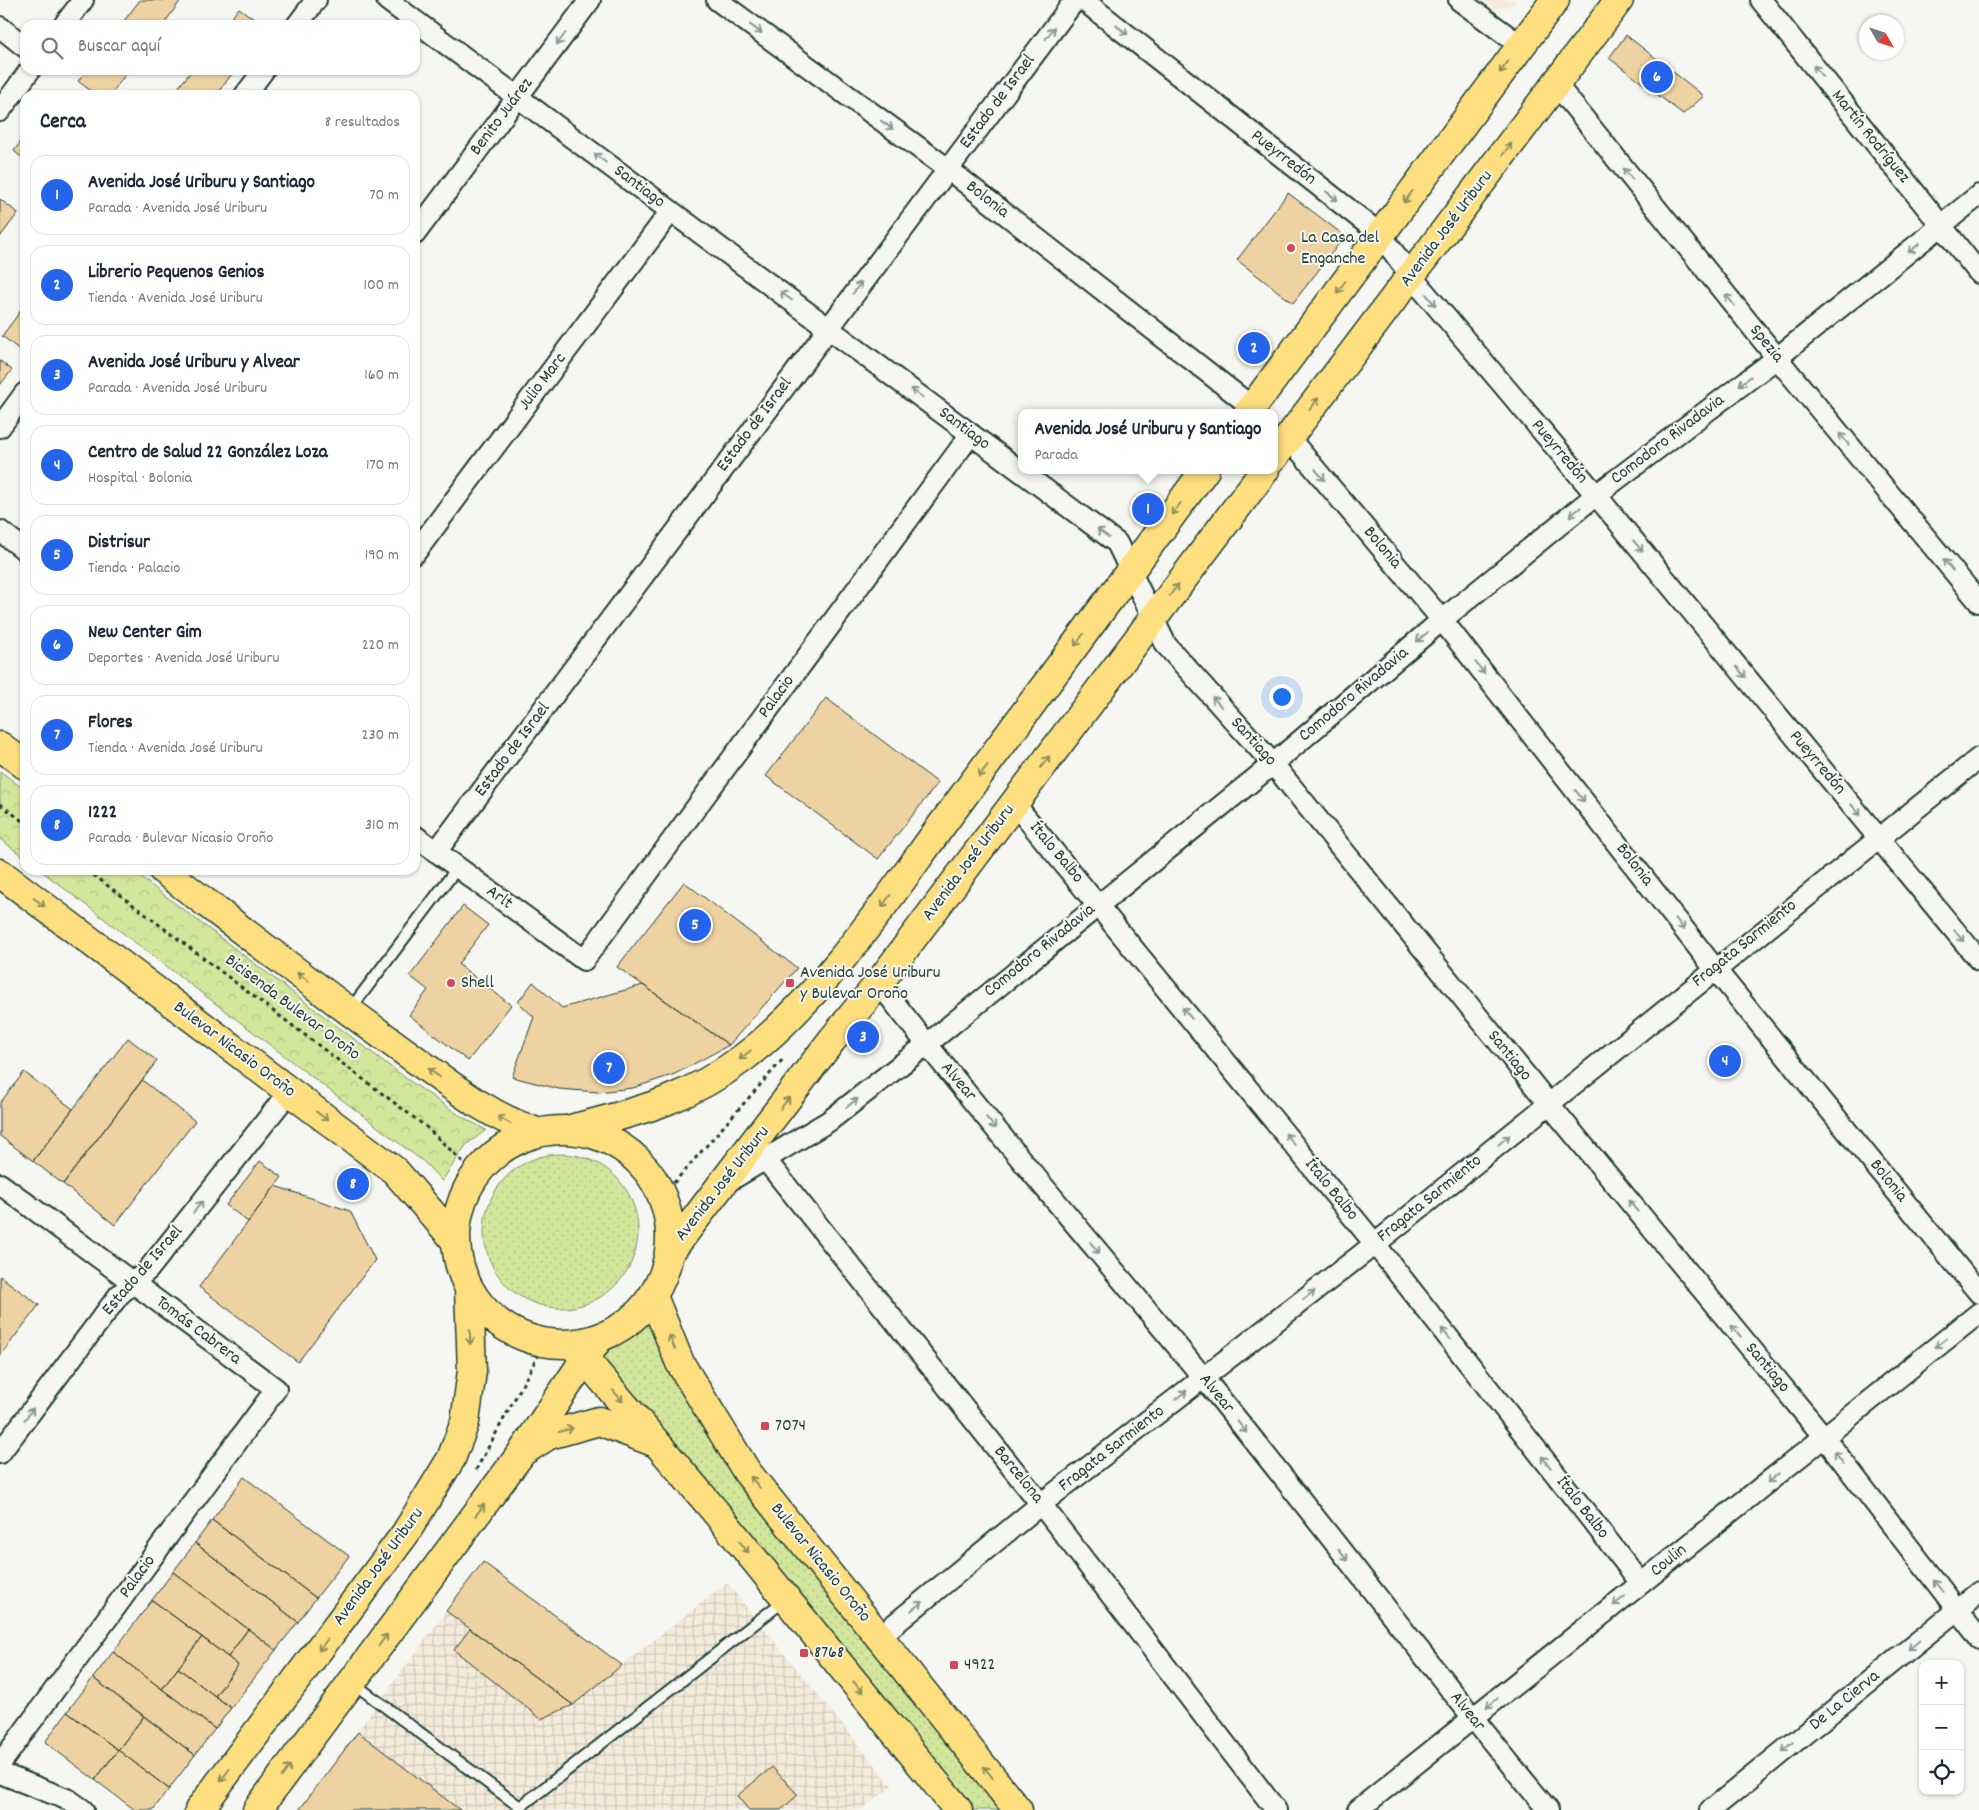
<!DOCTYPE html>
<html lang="es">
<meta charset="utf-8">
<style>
body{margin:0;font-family:Dekko,sans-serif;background:#f6f6f7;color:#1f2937}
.controls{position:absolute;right:15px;bottom:15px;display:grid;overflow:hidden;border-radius:10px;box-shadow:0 1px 4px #0004}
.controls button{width:45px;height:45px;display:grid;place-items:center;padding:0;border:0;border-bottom:1px solid #e0e1e3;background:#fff;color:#1f2937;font:25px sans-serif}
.compass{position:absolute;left:1859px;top:15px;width:45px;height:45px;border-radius:50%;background:#fff;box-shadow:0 1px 4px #0004;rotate:129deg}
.you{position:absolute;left:1281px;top:696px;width:18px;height:18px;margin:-12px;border:4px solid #fff;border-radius:50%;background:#1a73e8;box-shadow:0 0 0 8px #1a73e833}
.badge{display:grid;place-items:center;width:32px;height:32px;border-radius:50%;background:#2563eb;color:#fff;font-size:16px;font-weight:700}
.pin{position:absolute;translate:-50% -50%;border:2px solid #fff;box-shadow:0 1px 5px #0006}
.popup{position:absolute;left:1018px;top:409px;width:260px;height:65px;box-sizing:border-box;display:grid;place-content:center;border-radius:10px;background:#fff;filter:drop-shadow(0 1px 4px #0005);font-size:16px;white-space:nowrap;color:#747a83}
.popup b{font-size:19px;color:#1f2937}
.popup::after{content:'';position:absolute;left:50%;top:100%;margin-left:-10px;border:10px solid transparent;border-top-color:#fff}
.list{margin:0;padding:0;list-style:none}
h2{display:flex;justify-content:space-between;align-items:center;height:65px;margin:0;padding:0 20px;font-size:21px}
h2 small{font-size:16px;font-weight:400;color:#747a83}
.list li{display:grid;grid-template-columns:32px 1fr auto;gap:15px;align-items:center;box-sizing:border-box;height:80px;margin:0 10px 10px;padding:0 10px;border:1px solid #e0e1e3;border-radius:15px}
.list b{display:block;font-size:19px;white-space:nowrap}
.list p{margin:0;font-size:16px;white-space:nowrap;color:#747a83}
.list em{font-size:16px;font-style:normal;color:#747a83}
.icon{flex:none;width:28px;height:28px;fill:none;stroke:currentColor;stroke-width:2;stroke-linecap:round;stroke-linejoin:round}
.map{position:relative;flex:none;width:1979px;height:1810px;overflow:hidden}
.search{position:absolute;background:#fff;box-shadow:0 1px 4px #0004;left:20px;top:20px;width:400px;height:55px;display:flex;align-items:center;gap:12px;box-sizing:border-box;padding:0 18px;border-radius:15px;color:#747a83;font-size:19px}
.panel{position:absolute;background:#fff;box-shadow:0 1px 4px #0004;left:20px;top:90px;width:400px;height:785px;border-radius:15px}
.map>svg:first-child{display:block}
.built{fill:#f4ebda}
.industrial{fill:url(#industrial-grid)}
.grass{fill:url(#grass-dots);stroke:#789268}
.park{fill:url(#park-crowns);stroke:#789268}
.building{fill:#eed2a2;stroke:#1f3d34}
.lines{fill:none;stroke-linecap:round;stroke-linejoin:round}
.service-casing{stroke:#1f3d34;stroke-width:14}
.minor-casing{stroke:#1f3d34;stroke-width:24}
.primary-casing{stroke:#1f3d34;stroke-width:31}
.path{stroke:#1f3d34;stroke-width:3;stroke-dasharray:4 4;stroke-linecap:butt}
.service{stroke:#f6f6f2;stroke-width:10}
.minor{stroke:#f6f6f2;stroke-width:20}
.primary{stroke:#fddf80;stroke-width:28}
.oneway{stroke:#8a9a93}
.oneway2{stroke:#8e8e5a}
.poi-dot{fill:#d1495b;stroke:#f6f6f2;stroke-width:2}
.labels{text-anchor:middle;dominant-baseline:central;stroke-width:4;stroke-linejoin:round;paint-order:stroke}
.street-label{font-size:18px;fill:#1f3d34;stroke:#f6f6f2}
.poi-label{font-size:18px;fill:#1f3d34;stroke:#f6f6f2;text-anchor:start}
</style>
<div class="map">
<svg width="1979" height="1810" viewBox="0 0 1979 1810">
<defs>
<pattern id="industrial-grid" width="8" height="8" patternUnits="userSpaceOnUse" patternTransform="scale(1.25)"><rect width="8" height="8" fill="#f4ebda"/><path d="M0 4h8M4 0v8" fill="none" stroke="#d1cabc"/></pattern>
<pattern id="grass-dots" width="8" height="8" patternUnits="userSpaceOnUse" patternTransform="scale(1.25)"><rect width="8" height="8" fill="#d2e79c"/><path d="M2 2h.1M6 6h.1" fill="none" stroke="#b4c787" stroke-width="1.8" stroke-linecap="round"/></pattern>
<pattern id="park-crowns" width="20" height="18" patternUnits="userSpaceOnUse" patternTransform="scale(1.25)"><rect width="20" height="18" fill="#d2e79c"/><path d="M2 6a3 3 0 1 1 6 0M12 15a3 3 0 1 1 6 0" fill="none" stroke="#b4c787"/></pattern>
</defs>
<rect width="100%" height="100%" fill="#f6f6f2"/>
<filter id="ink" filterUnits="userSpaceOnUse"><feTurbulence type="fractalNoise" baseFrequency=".02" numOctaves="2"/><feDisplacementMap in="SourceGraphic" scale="10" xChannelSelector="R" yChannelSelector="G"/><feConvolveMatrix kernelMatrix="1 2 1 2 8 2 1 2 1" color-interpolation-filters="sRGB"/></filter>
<g filter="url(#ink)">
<path class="built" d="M1484,0H1516L1512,5L1496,9Z"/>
<path class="industrial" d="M483,1562L622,1665L727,1583L892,1786L861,1810H299Z"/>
<path class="grass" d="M484 1231a77 77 0 1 1 154 0a77 77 0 1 1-154 0Z
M653,1296L680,1363L1018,1810H958L586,1359L599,1338L623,1326L639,1313Z"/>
<path class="park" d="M0,771L25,790V858L0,839Z
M40,870H131L407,1079L459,1115L486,1130L466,1145L442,1181L424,1162L391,1137Z"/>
<path class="building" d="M140,0H181L163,25H121Z
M239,8L262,25H226Z
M1626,35L1704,96L1683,114L1609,58Z
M87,70H129L110,95H96L78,81Z
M192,70H235L216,95H187L178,88Z
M25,136V160L14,151Z
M1288,193L1345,236L1293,303L1237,260Z
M0,199L18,213L0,237Z
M25,305V354L2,336Z
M0,361L12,370L0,385Z
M826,698L938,783L878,859L766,776Z
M684,882L797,968L729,1045L617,967Z
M463,906L488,925L458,964L511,1005L468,1061L409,1015L428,990L410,976Z
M533,982L562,1008L643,985L729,1045L675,1074L633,1088L598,1092L559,1089L512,1077L534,1017L518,1002Z
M128,1038L157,1061L63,1184L33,1161Z
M24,1072L73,1109L33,1161L0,1136V1103Z
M142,1080L195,1121L115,1225L63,1184Z
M260,1161L282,1177L248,1222L226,1205Z
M275,1186L350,1211L375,1260L298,1362L199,1287Z
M0,1276L39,1305L0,1356Z
M244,1477L349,1556L316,1598L212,1520Z
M212,1520L316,1598L298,1622L195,1543Z
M195,1543L298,1622L276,1650L173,1572Z
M483,1562L622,1665L573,1705L446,1611Z
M173,1572L248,1629L228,1657L152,1600Z
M152,1600L202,1637L162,1689L113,1652Z
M248,1629L276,1650L231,1708L215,1696L238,1665L228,1657Z
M470,1629L573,1705L541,1719L454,1650Z
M202,1637L238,1665L215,1696L178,1668Z
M113,1652L215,1729L195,1755L93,1678Z
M178,1668L231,1708L215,1729L162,1689Z
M93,1678L144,1716L118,1750L67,1712Z
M67,1712L118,1750L95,1780L45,1742Z
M144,1716L195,1755L169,1789L118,1750Z
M358,1732L460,1810H299Z
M118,1750L169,1789L153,1810H135L95,1780Z
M772,1767L798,1795L781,1810H749L737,1796Z"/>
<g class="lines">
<g class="service-casing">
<path id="service" d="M349,1011L458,867
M353,1683L520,1807L785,1600"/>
</g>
<g class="minor-casing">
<path id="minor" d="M387,0L1117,543L1166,645L1273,764L1549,1104L1824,1437L1979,1638
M717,0L948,169L1252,407
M1083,0L1380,234L1411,276L1596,495L1979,960
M1459,0L1520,45
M1761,0L1979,273
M64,25L83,0
M297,25L316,0
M0,27L25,47
M1556,84L1777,358L1979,602
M245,95L264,70
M0,111L30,70
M415,234L590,0
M0,427L25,393
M1289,438L1442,620L1715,969L1979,1293
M0,531L25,550
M415,553L671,211
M1014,803L1375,1244L1641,1583
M415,836L584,960L971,434
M436,852L1075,0
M879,983C982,1117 1094,1245 1201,1375C1319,1519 1429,1667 1548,1810
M757,1149L1041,1504L1276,1810
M729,1181L829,1121L926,1045L1273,764L1442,620L1596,495L1777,358L1979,195
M0,1184L276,1389L0,1764
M0,1453L119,1295L148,1270L289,1092
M879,1637L1041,1504L1375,1244L1979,758
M0,1773L69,1800L83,1810
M1358,1810L1979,1313
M1711,1810L1979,1592"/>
</g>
<g class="primary-casing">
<path id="primary" d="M1248,413L1555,0
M1274,457L1619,0
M0,746L25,765
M163,870C243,931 323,993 405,1052C447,1082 487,1116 537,1132
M0,873L395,1171L455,1240
M571,1129C636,1112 688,1100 743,1058C821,999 886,901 944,822C1031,705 1118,587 1205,470
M456 1237a107 107 0 1 1 214 0a107 107 0 1 1-214 0Z
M670,1252L832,1040L879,983L1265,470
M653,1296L680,1363L747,1472L1018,1810
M572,1344L714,1510L958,1810
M527,1449L549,1435L599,1421L656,1443
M199,1810L405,1534L451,1459L465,1422L472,1371L469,1289
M257,1810L523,1451L595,1344"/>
</g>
<path class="path" d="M0,804L25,823
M87,870L425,1126L476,1174
M663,1195L784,1058
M476,1470L545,1343"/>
<use href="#service" class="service"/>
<use href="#minor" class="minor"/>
<use href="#primary" class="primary"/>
</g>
<defs><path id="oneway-shaft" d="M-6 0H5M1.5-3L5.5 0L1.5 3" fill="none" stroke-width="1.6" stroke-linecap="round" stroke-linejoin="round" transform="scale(1.25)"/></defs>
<g class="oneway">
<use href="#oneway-shaft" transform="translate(756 29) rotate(36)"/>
<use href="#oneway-shaft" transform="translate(1122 30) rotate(38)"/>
<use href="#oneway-shaft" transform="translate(1050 33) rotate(-53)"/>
<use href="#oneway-shaft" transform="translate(561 39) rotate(127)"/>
<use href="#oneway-shaft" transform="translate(1818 71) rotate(-129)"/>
<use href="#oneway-shaft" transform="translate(887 125) rotate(36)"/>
<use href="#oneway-shaft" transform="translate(600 158) rotate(-143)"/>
<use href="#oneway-shaft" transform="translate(1628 174) rotate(-129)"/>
<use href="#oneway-shaft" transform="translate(1332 196) rotate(38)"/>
<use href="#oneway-shaft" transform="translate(1914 248) rotate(141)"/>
<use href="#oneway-shaft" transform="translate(857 288) rotate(-53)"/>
<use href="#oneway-shaft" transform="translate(786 296) rotate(-143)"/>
<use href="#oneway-shaft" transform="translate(1431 300) rotate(50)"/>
<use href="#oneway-shaft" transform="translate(1730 300) rotate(-129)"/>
<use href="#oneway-shaft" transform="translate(1745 381) rotate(143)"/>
<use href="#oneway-shaft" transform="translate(917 393) rotate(-143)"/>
<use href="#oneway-shaft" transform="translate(1844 439) rotate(-130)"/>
<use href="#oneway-shaft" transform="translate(1320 475) rotate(50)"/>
<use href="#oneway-shaft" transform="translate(1575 512) rotate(141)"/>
<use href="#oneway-shaft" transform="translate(1103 533) rotate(-143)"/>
<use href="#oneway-shaft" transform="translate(1638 546) rotate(50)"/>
<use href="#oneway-shaft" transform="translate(1948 565) rotate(-130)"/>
<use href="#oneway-shaft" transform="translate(1422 637) rotate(140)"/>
<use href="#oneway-shaft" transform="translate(1480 668) rotate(52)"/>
<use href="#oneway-shaft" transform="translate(1741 672) rotate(50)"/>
<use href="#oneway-shaft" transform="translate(1217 702) rotate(-132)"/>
<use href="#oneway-shaft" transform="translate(1580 796) rotate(52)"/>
<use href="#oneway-shaft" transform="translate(1856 810) rotate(50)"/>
<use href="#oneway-shaft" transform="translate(1680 924) rotate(52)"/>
<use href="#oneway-shaft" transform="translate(1959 936) rotate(51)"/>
<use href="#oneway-shaft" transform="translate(1187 1013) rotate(-129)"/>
<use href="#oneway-shaft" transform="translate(852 1103) rotate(-38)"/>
<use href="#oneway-shaft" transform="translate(991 1123) rotate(50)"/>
<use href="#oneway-shaft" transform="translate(1290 1139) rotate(-129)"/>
<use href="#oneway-shaft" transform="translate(1504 1140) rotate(-39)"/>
<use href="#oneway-shaft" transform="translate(1633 1206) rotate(-130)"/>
<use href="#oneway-shaft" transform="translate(198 1207) rotate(-52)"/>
<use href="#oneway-shaft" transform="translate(1095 1248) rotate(50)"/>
<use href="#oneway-shaft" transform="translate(1309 1295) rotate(-38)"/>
<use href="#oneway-shaft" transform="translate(1736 1331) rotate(-130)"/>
<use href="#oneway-shaft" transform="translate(1446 1334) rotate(-128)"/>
<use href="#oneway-shaft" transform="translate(1941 1343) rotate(141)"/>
<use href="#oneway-shaft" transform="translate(1181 1395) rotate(-38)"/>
<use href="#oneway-shaft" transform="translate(29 1414) rotate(-53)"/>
<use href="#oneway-shaft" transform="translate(1242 1427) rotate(52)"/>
<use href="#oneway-shaft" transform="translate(1839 1457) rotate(-127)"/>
<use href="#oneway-shaft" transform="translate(1546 1462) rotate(-128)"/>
<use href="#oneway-shaft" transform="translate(1773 1478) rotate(141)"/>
<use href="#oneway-shaft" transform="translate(1343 1555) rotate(52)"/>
<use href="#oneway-shaft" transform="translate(1938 1586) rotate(-127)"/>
<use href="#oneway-shaft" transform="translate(1619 1601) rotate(141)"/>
<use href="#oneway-shaft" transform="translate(917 1606) rotate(-39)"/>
<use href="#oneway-shaft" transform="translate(1914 1645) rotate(141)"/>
<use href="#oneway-shaft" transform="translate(1492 1703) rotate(141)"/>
<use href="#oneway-shaft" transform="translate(1788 1747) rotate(141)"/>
</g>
<g class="oneway2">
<use href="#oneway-shaft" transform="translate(1504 67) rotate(127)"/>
<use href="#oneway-shaft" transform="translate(1507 149) rotate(-53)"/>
<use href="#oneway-shaft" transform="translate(1408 197) rotate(127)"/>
<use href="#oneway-shaft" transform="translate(1341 287) rotate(127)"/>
<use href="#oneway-shaft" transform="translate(1314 404) rotate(-53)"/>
<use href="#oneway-shaft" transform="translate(1176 509) rotate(127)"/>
<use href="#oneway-shaft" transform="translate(1174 590) rotate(-53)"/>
<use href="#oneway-shaft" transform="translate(1079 640) rotate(127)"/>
<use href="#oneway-shaft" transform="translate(1045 762) rotate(-53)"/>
<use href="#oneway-shaft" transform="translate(983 771) rotate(127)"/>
<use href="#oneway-shaft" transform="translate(886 901) rotate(127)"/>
<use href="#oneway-shaft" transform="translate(39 902) rotate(37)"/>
<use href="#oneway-shaft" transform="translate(303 977) rotate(-143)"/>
<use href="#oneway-shaft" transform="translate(745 1055) rotate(141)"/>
<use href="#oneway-shaft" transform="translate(434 1073) rotate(-144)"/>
<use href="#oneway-shaft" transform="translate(785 1103) rotate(-53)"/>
<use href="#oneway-shaft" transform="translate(322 1116) rotate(37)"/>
<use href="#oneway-shaft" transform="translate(504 1120) rotate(-150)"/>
<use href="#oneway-shaft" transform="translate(470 1337) rotate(88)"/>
<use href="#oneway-shaft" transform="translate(672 1342) rotate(-112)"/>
<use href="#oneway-shaft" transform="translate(618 1396) rotate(49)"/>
<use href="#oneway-shaft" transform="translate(566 1430) rotate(-15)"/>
<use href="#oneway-shaft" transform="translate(755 1482) rotate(-129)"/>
<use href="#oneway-shaft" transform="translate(480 1510) rotate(-53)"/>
<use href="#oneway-shaft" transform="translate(744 1547) rotate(51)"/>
<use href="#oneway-shaft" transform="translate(383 1640) rotate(-53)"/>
<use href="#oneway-shaft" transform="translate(323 1645) rotate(127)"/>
<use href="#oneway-shaft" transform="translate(858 1687) rotate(51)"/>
<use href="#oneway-shaft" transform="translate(286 1771) rotate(-53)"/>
<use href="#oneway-shaft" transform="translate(988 1772) rotate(-129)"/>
<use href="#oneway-shaft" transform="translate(225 1775) rotate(127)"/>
</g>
</g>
<g class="poi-dot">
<circle cx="1291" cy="248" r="5"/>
<circle cx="451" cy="983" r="5"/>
<rect x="785" y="978" width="10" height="10" rx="2.5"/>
<rect x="760" y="1421" width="10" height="10" rx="2.5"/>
<rect x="799" y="1648" width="10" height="10" rx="2.5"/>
<rect x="949" y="1660" width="10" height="10" rx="2.5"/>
</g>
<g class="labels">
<g class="street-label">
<text transform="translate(998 102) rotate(-53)">Estado de Israel</text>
<text transform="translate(502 117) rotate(-53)">Benito Juárez</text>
<text transform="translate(1870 137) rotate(51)">Martín Rodríguez</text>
<text transform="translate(1283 158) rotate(38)">Pueyrredón</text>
<text transform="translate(639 187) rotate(37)">Santiago</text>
<text transform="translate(987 200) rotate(38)">Bolonia</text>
<text transform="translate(1447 229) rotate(-53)">Avenida José Uriburu</text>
<text transform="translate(1766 344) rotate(51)">Spezia</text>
<text transform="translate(543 382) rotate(-53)">Julio Marc</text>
<text transform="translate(755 425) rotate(-53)">Estado de Israel</text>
<text transform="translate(964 429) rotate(37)">Santiago</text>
<text transform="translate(1668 440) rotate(-37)">Comodoro Rivadavia</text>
<text transform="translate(1559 452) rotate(50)">Pueyrredón</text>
<text transform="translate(1382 548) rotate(50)">Bolonia</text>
<text transform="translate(1354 695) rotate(-40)">Comodoro Rivadavia</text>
<text transform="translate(777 697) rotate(-54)">Palacio</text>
<text transform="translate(1253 742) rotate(48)">Santiago</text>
<text transform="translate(513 750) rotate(-53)">Estado de Israel</text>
<text transform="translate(1817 763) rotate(50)">Pueyrredón</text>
<text transform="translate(1056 853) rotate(50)">Ítalo Balbo</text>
<text transform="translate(969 863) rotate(-53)">Avenida José Uriburu</text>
<text transform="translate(1634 865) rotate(52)">Bolonia</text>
<text transform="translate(499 898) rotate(36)">Arlt</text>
<text transform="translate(1745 944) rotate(-39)">Fragata Sarmiento</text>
<text transform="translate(1040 951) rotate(-39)">Comodoro Rivadavia</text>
<text transform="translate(292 1008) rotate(37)">Bicisenda Bulevar Oroño</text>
<text transform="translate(234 1050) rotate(37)">Bulevar Nicasio Oroño</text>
<text transform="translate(1509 1056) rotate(51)">Santiago</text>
<text transform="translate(958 1082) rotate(50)">Alvear</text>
<text transform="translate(1888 1181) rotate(51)">Bolonia</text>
<text transform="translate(723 1184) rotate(-52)">Avenida José Uriburu</text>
<text transform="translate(1331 1190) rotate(51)">Ítalo Balbo</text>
<text transform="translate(1430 1199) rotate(-39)">Fragata Sarmiento</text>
<text transform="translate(143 1271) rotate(-49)">Estado de Israel</text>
<text transform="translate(198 1331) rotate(37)">Tomás Cabrera</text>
<text transform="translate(1767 1368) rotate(50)">Santiago</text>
<text transform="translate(1216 1394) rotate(51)">Alvear</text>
<text transform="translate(1112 1449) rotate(-38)">Fragata Sarmiento</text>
<text transform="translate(1018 1475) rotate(51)">Barcelona</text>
<text transform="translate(1582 1508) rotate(52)">Ítalo Balbo</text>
<text transform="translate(1669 1561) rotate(-39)">Coulin</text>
<text transform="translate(820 1563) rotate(51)">Bulevar Nicasio Oroño</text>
<text transform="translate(379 1567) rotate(-54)">Avenida José Uriburu</text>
<text transform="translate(138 1577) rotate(-54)">Palacio</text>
<text transform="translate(1845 1701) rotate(-39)">De La Cierva</text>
<text transform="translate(1467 1712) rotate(51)">Alvear</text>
</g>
<g class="poi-label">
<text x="1301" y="238">La Casa del<tspan x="1301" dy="21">Enganche</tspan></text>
<text x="800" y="973">Avenida José Uriburu<tspan x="800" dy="21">y Bulevar Oroño</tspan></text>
<text x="461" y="983">Shell</text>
<text x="775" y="1426">7074</text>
<text x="814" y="1653">8768</text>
<text x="964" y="1665">4922</text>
</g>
</g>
</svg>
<div class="controls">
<button>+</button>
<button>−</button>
<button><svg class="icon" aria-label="locate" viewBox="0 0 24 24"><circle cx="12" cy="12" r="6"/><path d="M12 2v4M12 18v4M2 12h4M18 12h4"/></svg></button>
</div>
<svg class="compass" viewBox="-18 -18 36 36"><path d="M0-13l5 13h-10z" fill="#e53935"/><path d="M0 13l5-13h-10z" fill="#747a83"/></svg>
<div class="you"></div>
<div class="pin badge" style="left:1148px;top:509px">1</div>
<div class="popup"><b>Avenida José Uriburu y Santiago</b>Parada</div>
<div class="pin badge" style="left:1254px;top:348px">2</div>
<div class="pin badge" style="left:863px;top:1037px">3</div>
<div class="pin badge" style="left:1725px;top:1061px">4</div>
<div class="pin badge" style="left:695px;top:925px">5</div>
<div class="pin badge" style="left:1657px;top:77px">6</div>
<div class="pin badge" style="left:609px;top:1068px">7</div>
<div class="pin badge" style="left:353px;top:1184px">8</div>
<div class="search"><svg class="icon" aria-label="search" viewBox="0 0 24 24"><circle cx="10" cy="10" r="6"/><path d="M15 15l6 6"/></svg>Buscar aquí</div>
<section class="panel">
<h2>Cerca<small>8 resultados</small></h2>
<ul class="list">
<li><span class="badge">1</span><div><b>Avenida José Uriburu y Santiago</b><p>Parada · Avenida José Uriburu</p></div><em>70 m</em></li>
<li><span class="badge">2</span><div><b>Librerio Pequenos Genios</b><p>Tienda · Avenida José Uriburu</p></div><em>100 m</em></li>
<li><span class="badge">3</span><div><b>Avenida José Uriburu y Alvear</b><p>Parada · Avenida José Uriburu</p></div><em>160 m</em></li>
<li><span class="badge">4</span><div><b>Centro de Salud 22 González Loza</b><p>Hospital · Bolonia</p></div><em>170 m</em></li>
<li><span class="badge">5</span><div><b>Distrisur</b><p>Tienda · Palacio</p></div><em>190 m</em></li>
<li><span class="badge">6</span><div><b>New Center Gim</b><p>Deportes · Avenida José Uriburu</p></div><em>220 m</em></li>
<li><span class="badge">7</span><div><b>Flores</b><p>Tienda · Avenida José Uriburu</p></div><em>230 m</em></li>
<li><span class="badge">8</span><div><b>1222</b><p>Parada · Bulevar Nicasio Oroño</p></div><em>310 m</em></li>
</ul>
</section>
</div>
